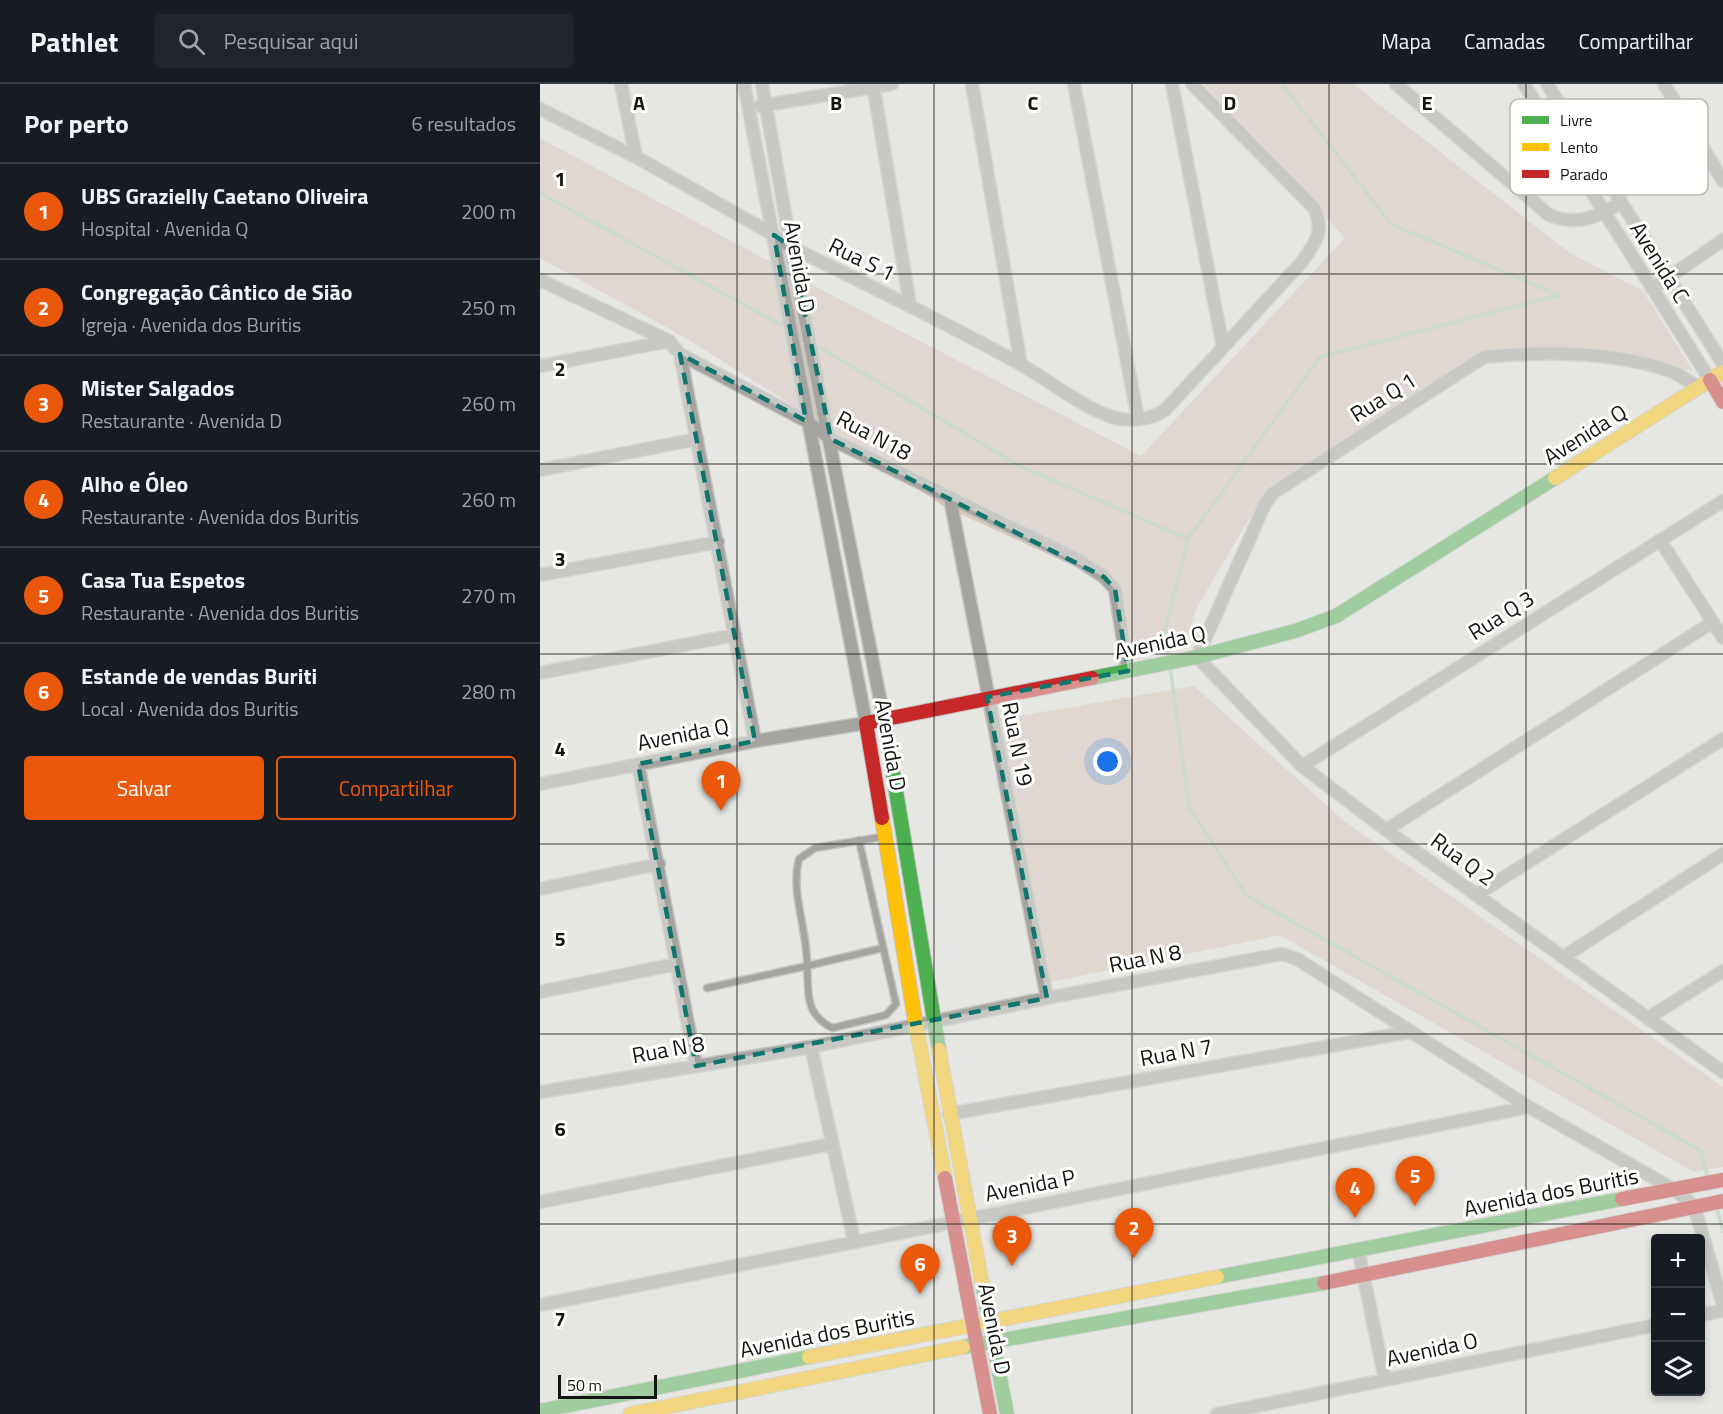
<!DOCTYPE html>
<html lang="pt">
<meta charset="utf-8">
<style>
body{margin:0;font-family:"Titillium Web",sans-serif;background:#20242c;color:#f1f3f6}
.controls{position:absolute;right:18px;bottom:18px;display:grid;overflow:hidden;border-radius:6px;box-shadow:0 3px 9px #0003}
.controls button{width:54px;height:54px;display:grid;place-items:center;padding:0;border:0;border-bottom:2px solid #363941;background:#171b24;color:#f1f3f6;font:30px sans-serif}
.scale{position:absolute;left:18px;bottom:15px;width:99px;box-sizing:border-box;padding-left:6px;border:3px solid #141412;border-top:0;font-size:16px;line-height:21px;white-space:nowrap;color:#141412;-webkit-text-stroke:4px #fffffe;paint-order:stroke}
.you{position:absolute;left:568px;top:678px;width:21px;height:21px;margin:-15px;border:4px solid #fff;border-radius:50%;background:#1a73e8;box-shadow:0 0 0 9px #1a73e833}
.badge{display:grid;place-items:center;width:39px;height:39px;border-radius:50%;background:#ea580c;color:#fff;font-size:20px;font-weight:700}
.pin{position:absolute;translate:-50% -50px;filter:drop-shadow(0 2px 3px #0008)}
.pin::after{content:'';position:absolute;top:32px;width:21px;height:18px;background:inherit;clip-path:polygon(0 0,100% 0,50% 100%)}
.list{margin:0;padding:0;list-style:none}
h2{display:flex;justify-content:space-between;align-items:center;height:78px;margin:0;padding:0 24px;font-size:26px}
h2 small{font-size:20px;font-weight:400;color:#9ea1a6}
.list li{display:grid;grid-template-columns:39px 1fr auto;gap:18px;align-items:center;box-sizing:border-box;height:96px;padding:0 24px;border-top:2px solid #363941}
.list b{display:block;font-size:22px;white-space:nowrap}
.list p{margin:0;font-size:20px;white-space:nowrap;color:#9ea1a6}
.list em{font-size:20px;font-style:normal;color:#9ea1a6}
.actions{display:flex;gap:12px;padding:18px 24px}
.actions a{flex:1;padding:14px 0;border:2px solid #ea580c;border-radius:6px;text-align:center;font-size:21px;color:#ea580c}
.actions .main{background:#ea580c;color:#fff}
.icon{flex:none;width:33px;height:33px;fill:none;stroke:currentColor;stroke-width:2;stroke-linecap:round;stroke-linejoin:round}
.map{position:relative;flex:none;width:1183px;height:1330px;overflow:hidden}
header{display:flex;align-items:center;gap:36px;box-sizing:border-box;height:84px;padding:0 30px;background:#171b24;border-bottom:2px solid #363941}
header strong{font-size:28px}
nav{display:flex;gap:33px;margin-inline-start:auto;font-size:21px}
.search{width:420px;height:54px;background:#20242c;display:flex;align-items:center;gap:15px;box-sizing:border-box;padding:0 21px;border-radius:6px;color:#9ea1a6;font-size:22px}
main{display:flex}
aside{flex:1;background:#171b24}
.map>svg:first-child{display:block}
.green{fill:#d9c8bb}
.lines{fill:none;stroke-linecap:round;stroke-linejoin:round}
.stream{stroke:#afcab2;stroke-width:4}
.lane-casing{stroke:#c4c4c2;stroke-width:9}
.street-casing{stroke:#c4c4c2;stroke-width:15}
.fast-casing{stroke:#c4c4c2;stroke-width:16}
.slow-casing{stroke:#c4c4c2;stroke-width:16}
.jam-casing{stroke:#c4c4c2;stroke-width:16}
.lane{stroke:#a5a4a1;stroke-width:6}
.street{stroke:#a5a4a1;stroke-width:12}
.fast{stroke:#4caf50;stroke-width:14}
.slow{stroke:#ffc107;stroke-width:14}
.jam{stroke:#c62828;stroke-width:14}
.marked{fill:none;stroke:#0f766e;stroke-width:4.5;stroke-dasharray:12 8;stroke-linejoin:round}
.grid{fill:none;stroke:#141412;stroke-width:1.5;stroke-opacity:0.55}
.labels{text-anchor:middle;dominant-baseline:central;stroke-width:6;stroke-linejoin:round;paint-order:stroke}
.street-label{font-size:22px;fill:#141412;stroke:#fffffe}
.key{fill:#fffffe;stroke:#b8b8b7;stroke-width:1.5}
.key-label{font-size:16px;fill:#141412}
.grid-label{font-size:20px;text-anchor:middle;font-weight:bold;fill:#141412;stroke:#fffffe;stroke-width:6;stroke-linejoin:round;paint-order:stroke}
</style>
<header>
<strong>Pathlet</strong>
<div class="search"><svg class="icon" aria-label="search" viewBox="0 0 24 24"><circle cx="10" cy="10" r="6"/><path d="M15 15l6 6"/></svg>Pesquisar aqui</div>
<nav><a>Mapa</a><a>Camadas</a><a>Compartilhar</a></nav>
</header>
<main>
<aside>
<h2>Por perto<small>6 resultados</small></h2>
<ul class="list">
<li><span class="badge">1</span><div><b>UBS Grazielly Caetano Oliveira</b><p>Hospital · Avenida Q</p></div><em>200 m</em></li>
<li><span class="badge">2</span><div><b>Congregação Cântico de Sião</b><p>Igreja · Avenida dos Buritis</p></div><em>250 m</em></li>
<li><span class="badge">3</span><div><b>Mister Salgados</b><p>Restaurante · Avenida D</p></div><em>260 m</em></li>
<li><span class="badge">4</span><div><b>Alho e Óleo</b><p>Restaurante · Avenida dos Buritis</p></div><em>260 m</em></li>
<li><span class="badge">5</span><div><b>Casa Tua Espetos</b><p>Restaurante · Avenida dos Buritis</p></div><em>270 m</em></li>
<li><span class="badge">6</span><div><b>Estande de vendas Buriti</b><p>Local · Avenida dos Buritis</p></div><em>280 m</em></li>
</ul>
<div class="actions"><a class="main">Salvar</a><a>Compartilhar</a></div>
</aside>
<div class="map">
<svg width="1183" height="1330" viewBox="0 0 1183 1330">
<rect width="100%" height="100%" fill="#e6e6e2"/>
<path class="green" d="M664,0H813L1030,169L1103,207L1153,287L1078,271L943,268L728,403L656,525L645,564L578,574L575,501L403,422L276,336L144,253L0,174V54L303,217L601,372L805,154Z
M654,602L804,737L1183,1003V1083L1154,1088L740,851L509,898L455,636Z"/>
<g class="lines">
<path class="stream" d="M742,0L851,140L1019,211
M0,109L247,244
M274,260L480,382L648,455
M629,573L625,545L648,455L780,273L1020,211
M630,583L649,723L707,812L1160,1066L1168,1094
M1177,1125L1183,1147"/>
<g class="lane-casing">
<path id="lane" d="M319,756L356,920L346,931L292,944C264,929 269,910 267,882L343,864
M167,904L267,882C268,847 250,809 259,775L275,764L341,753"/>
</g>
<g class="street-casing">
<path id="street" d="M81,0L96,73
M222,0L251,163L344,635
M333,0L370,221
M432,0L481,281
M534,0L598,335
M632,0L683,263
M856,0L1009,131C1036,142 1058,134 1081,118
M984,0L1170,296
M1007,0L1183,280
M1124,0L1183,97
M220,22L352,0
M0,25L96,73L234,151L251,163C328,201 405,238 480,280C510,297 540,322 572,333C589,338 611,336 625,326L761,179C774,160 786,148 774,124L652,0
M0,196L129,257L140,270L266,337L291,355L540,477L564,493L575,505L588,587
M1112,205L1183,156
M140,270L215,657
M0,282L129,257
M1158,303C1149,298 1139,290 1130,287C1072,267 1004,267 944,273L733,409L725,420L657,573L762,682L846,746L1183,988
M0,386L157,355
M410,414L507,914
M1120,456L1183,554
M0,491L178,458
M0,589L195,551
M98,680L156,982
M762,682L1183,417
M0,700L215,657L326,639L204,0
M846,746L1173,538
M0,805L119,780
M936,811L1183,655
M1023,873L1183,770
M0,908L136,880
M1108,934L1183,887
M271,963L314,1156
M0,1008L271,963L507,914L742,870L757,875L989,1023L1135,1106L1154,1122L1183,1221
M409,1030L869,948
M0,1118L291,1060
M818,1165L845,1296
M0,1221L989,1023
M1160,1231L1183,1227
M677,1330L1116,1241"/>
</g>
<g class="fast-casing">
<path id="fast" d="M552,594L657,573L755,547L796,532L1015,394
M344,635L399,966
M677,1193L1082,1115
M442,1200L467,1330
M423,1263L784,1199
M0,1327L269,1273"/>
</g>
<g class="slow-casing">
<path id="slow" d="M1015,394L1183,288
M342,734L376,942L405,1094
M399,966L442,1200
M269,1273L677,1193
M90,1330L423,1263"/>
</g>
<g class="jam-casing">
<path id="jam" d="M1170,296L1183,318
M342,734L326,639L552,594
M405,1094L450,1330
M1082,1115L1183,1096
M784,1199L1183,1117"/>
</g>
<use href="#lane" class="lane"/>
<use href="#street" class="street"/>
<use href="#fast" class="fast"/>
<use href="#slow" class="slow"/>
<use href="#jam" class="jam"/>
</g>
<path d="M0 0H1183V1330H0ZM234,151L251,163L291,355L564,493L575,505L588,587L447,613L507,914L156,982L98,680L215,657L140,270L266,337Z" fill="#e6e6e2" fill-opacity=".55" fill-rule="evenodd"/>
<path class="marked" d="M234,151L251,163L291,355L564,493L575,505L588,587L447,613L507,914L156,982L98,680L215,657L140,270L266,337Z"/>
<path class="grid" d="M197,0V1330M394,0V1330M592,0V1330M789,0V1330M986,0V1330M0,190H1183M0,380H1183M0,570H1183M0,760H1183M0,950H1183M0,1140H1183"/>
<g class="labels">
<g class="street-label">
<text transform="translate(322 175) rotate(26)">Rua S 1</text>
<text transform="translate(1120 178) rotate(58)">Avenida C</text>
<text transform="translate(260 183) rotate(80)">Avenida D</text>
<text transform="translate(843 313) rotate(-32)">Rua Q 1</text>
<text transform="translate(1045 350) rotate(-32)">Avenida Q</text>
<text transform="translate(334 351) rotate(28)">Rua N18</text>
<text transform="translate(961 531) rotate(-32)">Rua Q 3</text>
<text transform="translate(620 558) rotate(-12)">Avenida Q</text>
<text transform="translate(143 650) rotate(-11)">Avenida Q</text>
<text transform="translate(478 660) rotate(79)">Rua N 19</text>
<text transform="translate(351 661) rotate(80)">Avenida D</text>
<text transform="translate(923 775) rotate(36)">Rua Q 2</text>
<text transform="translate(605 874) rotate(-11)">Rua N 8</text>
<text transform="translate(128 965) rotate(-10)">Rua N 8</text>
<text transform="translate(636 968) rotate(-10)">Rua N 7</text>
<text transform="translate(490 1101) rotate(-11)">Avenida P</text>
<text transform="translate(1011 1108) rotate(-11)">Avenida dos Buritis</text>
<text transform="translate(455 1245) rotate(79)">Avenida D</text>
<text transform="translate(287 1249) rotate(-11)">Avenida dos Buritis</text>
<text transform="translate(892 1265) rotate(-12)">Avenida O</text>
</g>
</g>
<rect x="970" y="15" width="198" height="96" rx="9" class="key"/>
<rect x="982" y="32" width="27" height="8" fill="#4caf50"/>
<rect x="982" y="59" width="27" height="8" fill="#ffc107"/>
<rect x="982" y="86" width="27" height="8" fill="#c62828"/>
<g class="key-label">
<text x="1020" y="42">Livre</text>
<text x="1020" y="69">Lento</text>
<text x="1020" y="96">Parado</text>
</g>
<g class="grid-label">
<text x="99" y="26">A</text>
<text x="296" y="26">B</text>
<text x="493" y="26">C</text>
<text x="690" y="26">D</text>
<text x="887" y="26">E</text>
<text x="20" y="102">1</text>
<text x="20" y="292">2</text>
<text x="20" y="482">3</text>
<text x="20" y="672">4</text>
<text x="20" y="862">5</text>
<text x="20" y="1052">6</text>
<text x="20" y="1242">7</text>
</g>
</svg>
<div class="controls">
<button>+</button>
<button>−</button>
<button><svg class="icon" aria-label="layers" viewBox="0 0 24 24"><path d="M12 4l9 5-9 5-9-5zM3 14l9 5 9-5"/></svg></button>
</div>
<div class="scale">50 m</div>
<div class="you"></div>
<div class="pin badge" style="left:181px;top:727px">1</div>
<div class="pin badge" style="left:594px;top:1174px">2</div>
<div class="pin badge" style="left:472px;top:1182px">3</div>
<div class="pin badge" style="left:815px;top:1134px">4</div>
<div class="pin badge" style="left:875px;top:1122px">5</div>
<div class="pin badge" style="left:380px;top:1210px">6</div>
</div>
</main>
